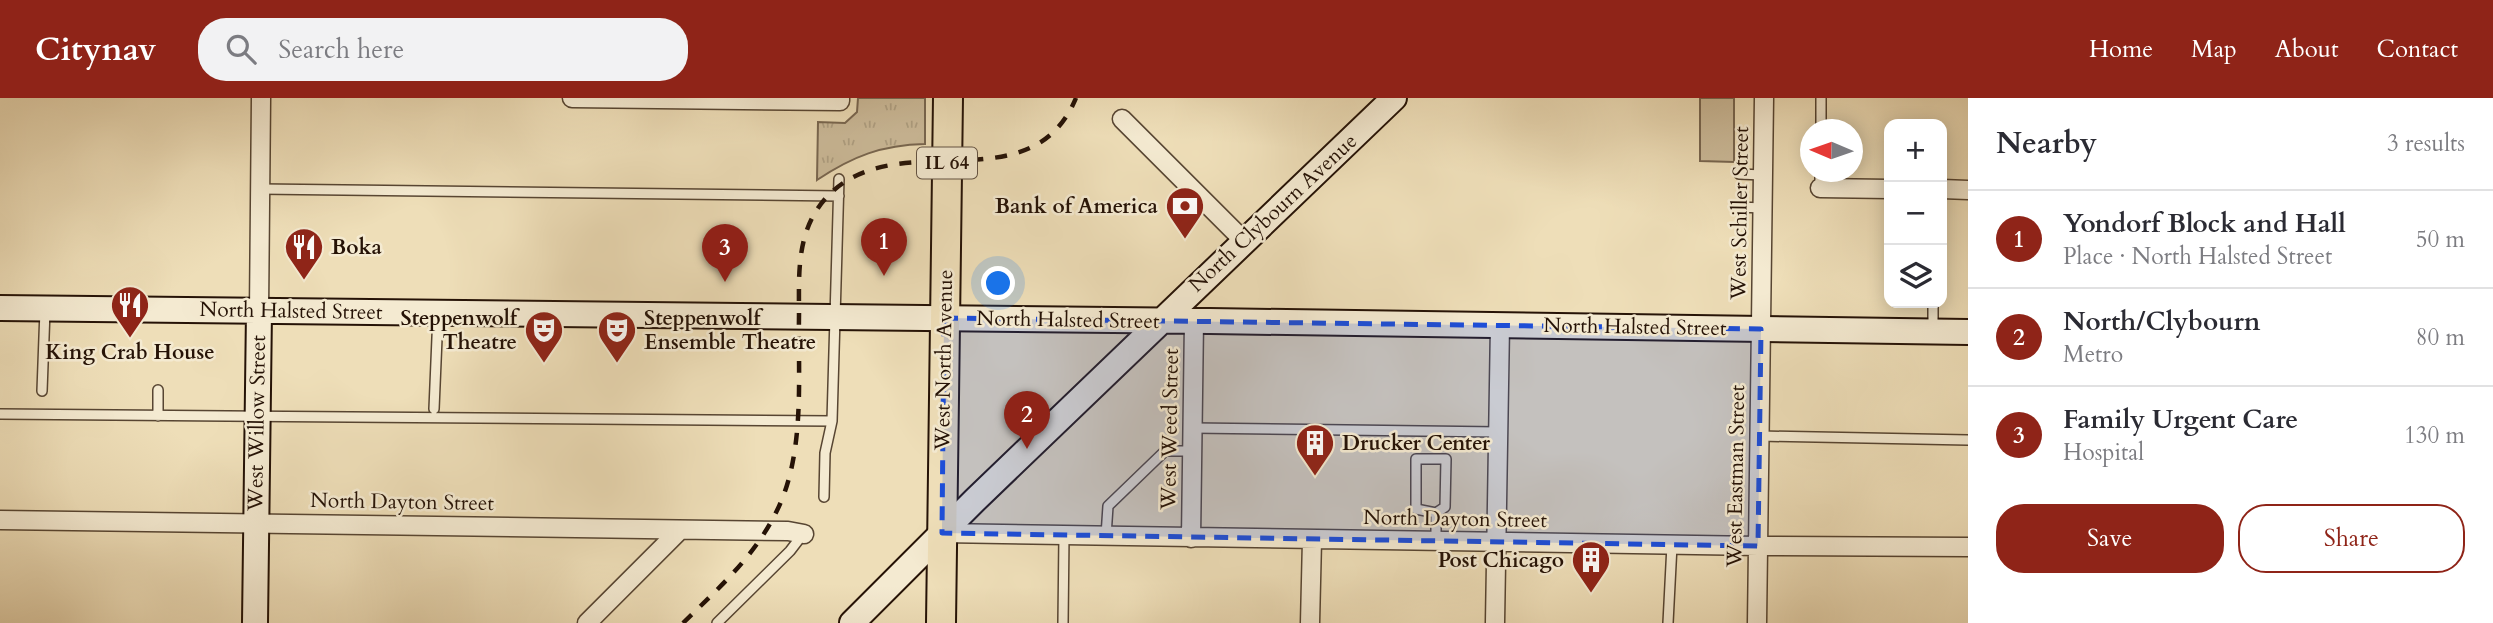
<!DOCTYPE html>
<meta charset="utf-8">
<style>
body{margin:0;font-family:Cardo,serif;background:#f2f2f3;color:#2b2b33}
.controls{position:absolute;right:21px;top:21px;display:grid;overflow:hidden;border-radius:14px;box-shadow:0 4px 18px #0003}
.controls button{width:63px;height:63px;display:grid;place-items:center;padding:0;border:0;border-bottom:2px solid #e1e1e2;background:#fff;color:#2b2b33;font:35px sans-serif}
.compass{position:absolute;left:1800px;top:21px;width:63px;height:63px;border-radius:50%;background:#fff;box-shadow:0 4px 18px #0003;rotate:272deg}
.you{position:absolute;left:999px;top:186px;width:24px;height:24px;margin:-18px;border:5px solid #fff;border-radius:50%;background:#1a73e8;box-shadow:0 0 0 10px #1a73e833}
.badge{display:grid;place-items:center;width:46px;height:46px;border-radius:50%;background:#8f2418;color:#fff;font-size:23px;font-weight:700}
.pin{position:absolute;translate:-50% -58px;filter:drop-shadow(0 2px 4px #0008)}
.pin::after{content:'';position:absolute;top:37px;width:24px;height:21px;background:inherit;clip-path:polygon(0 0,100% 0,50% 100%)}
.list{margin:0;padding:0;list-style:none}
h2{display:flex;justify-content:space-between;align-items:center;height:91px;margin:0;padding:0 28px;font-size:30px}
h2 small{font-size:23px;font-weight:400;color:#7c7c81}
.list li{display:grid;grid-template-columns:46px 1fr auto;gap:21px;align-items:center;box-sizing:border-box;height:98px;padding:0 28px;border-top:2px solid #e1e1e2}
.list b{display:block;font-size:26px;white-space:nowrap}
.list p{margin:0;font-size:23px;white-space:nowrap;color:#7c7c81}
.list em{font-size:23px;font-style:normal;color:#7c7c81}
.actions{display:flex;gap:14px;padding:21px 28px}
.actions a{flex:1;padding:16px 0;border:2px solid #8f2418;border-radius:28px;text-align:center;font-size:24px;color:#8f2418}
.actions .main{background:#8f2418;color:#fff}
.icon{flex:none;width:38px;height:38px;fill:none;stroke:currentColor;stroke-width:2;stroke-linecap:round;stroke-linejoin:round}
.map{position:relative;flex:none;width:1968px;height:525px;overflow:hidden}
header{display:flex;align-items:center;gap:42px;box-sizing:border-box;height:98px;padding:0 35px;background:#8f2418;color:#fff}
header strong{font-size:33px}
nav{display:flex;gap:38px;margin-inline-start:auto;font-size:24px}
.search{width:490px;height:63px;background:#f2f2f3;display:flex;align-items:center;gap:18px;box-sizing:border-box;padding:0 24px;border-radius:28px;color:#7c7c81;font-size:26px}
main{display:flex}
aside{flex:1;background:#fff}
.map>svg:first-child{display:block}
.grass{fill:url(#grass-tufts);stroke:#786650;stroke-width:2}
.pitch{fill:#ccbb9a;stroke:#786650;stroke-width:2}
.lines{fill:none;stroke-linecap:round;stroke-linejoin:round}
.lane-casing{stroke:#574532;stroke-width:12}
.street-casing{stroke:#574532;stroke-width:21}
.secondary-casing{stroke:#251206;stroke-width:28}
.primary-casing{stroke:#251206;stroke-width:32}
.lane{stroke:#f4ead1;stroke-width:9}
.street{stroke:#f4ead1;stroke-width:18}
.secondary{stroke:#f4ead1;stroke-width:24}
.primary{stroke:#eedeb8;stroke-width:28}
.rail{stroke:#251206;stroke-width:4.5;stroke-dasharray:12 12;stroke-linecap:butt}
.marked{fill:#1d4ed8;fill-opacity:0.2;stroke:#1d4ed8;stroke-width:5;stroke-dasharray:14 9;stroke-linejoin:round}
.labels{text-anchor:middle;dominant-baseline:central;stroke-width:5;stroke-linejoin:round;paint-order:stroke}
.shield{fill:#f4ead1;stroke:#635343;stroke-width:2}
.shield-label{font-size:19px;font-weight:bold;fill:#251206}
.poi-label{font-size:21px;font-weight:bold;fill:#251206;stroke:#f4ead1;text-anchor:end}
.street-label{font-size:21px;fill:#251206;stroke:#f4ead1}
</style>
<header>
<strong>Citynav</strong>
<div class="search"><svg class="icon" aria-label="search" viewBox="0 0 24 24"><circle cx="10" cy="10" r="6"/><path d="M15 15l6 6"/></svg>Search here</div>
<nav><a>Home</a><a>Map</a><a>About</a><a>Contact</a></nav>
</header>
<main>
<div class="map">
<svg width="1968" height="525" viewBox="0 0 1968 525">
<defs>
<pattern id="grass-tufts" width="24" height="20" patternUnits="userSpaceOnUse" patternTransform="scale(1.75)"><rect width="24" height="20" fill="#ccbb9a"/><path d="M3 7l-1-3M5 7V3M7 7l1-3M15 17l-1-3M17 17v-4M19 17l1-3" fill="none" stroke="#afa083"/></pattern>
</defs>
<rect width="100%" height="100%" fill="#eedeb8"/>
<filter id="stains"><feTurbulence type="fractalNoise" baseFrequency=".00286" numOctaves="4"/><feColorMatrix values="0 0 0 0 .2 0 0 0 0 .09 0 0 0 0 .02 0 0 0 .5 -.17"/></filter>
<radialGradient id="worn" r=".72"><stop offset=".6" stop-color="#630" stop-opacity="0"/><stop offset="1" stop-color="#630" stop-opacity=".3"/></radialGradient>
<path class="grass" d="M858,0H925V46C882,47 853,58 817,82L818,24L845,25L857,14Z"/>
<path class="pitch" d="M1700,0H1734V64L1700,63Z"/>
<g class="lines">
<g class="lane-casing">
<path id="lane" d="M1821,32V0
M1739,76L1763,77
M1820,90V74
M260,91L839,98
M1738,109L1763,110
M1933,231V205
M42,293L45,212
M434,311L438,216
M0,316L832,323
M158,318V292
M1193,330L1498,334
M1760,338L1968,342
M1416,361H1446L1445,409L1436,415L1416,411Z
M824,399L825,355L832,323L839,81
M1106,438L1108,408L1165,353H1192
M1436,443V415
M717,525L790,453L803,436
M1063,525L1064,437
M1668,525L1672,447"/>
</g>
<g class="street-casing">
<path id="street" d="M572,0L840,3V0
M1122,21L1245,144
M1820,90L1889,91
M1942,91L1968,92
M259,213L261,0
M0,422L788,433L804,436
M942,435L1758,448L1968,449
M1191,440L1194,223
M587,525L680,432
M1310,525L1312,442
M1495,525L1500,227
M1757,525L1764,0"/>
</g>
<g class="secondary-casing">
<path id="secondary" d="M0,210L1210,223L1968,234
M255,525L259,213
M852,525L975,402L1394,0"/>
</g>
<g class="primary-casing">
<path id="primary" d="M941,525L948,0"/>
</g>
<use href="#lane" class="lane"/>
<use href="#street" class="street"/>
<use href="#secondary" class="secondary"/>
<use href="#primary" class="primary"/>
<path class="rail" d="M683,525C723,486 764,450 784,396C804,341 798,275 799,217C799,176 796,134 825,101C894,23 1030,110 1076,0"/>
</g>
<path class="marked" d="M944,220L1761,231L1758,448L942,435Z"/>
<defs>
<g id="bank-pin" transform="scale(2.0125)"><path d="M0 17L-7.5 6A9.5 9.5 0 1 1 7.5 6Z" fill="#8f2418" stroke="#f4ead1"/><path d="M-6-4H6V4H-6ZM0-2.3a2.3 2.3 0 1 0 0 4.6a2.3 2.3 0 1 0 0-4.6Z" fill="#fff"/></g>
<g id="restaurant-pin" transform="scale(2.0125)"><path d="M0 17L-7.5 6A9.5 9.5 0 1 1 7.5 6Z" fill="#8f2418" stroke="#f4ead1"/><path d="M-5-6h1v4h1v-4h1v4h1v-4h1v5L-1.5 .5V6h-2V.5L-5-1ZM5-6V6H3V1.5H1.5Q1.5-4 5-6Z" fill="#fff"/></g>
<g id="theatre-pin" transform="scale(2.0125)"><path d="M0 17L-7.5 6A9.5 9.5 0 1 1 7.5 6Z" fill="#8f2418" stroke="#f4ead1"/><path d="M-5-5.5Q0-4 5-5.5V0Q5 5 0 6Q-5 5-5 0ZM-3.3-2.5H-1v1.5H-3.3ZM1-2.5H3.3v1.5H1ZM-2.8 1Q0 5.5 2.8 1Z" fill="#fff"/></g>
<g id="building-pin" transform="scale(2.0125)"><path d="M0 17L-7.5 6A9.5 9.5 0 1 1 7.5 6Z" fill="#8f2418" stroke="#f4ead1"/><path d="M-4-6H4V6H1V3H-1V6H-4ZM-2.5-4.3h1.7v1.8h-1.7ZM.8-4.3h1.7v1.8H.8ZM-2.5-1h1.7V.8h-1.7ZM.8-1h1.7V.8H.8Z" fill="#fff"/></g>
</defs>
<g fill-rule="evenodd">
<use href="#bank-pin" x="1185" y="108"/>
<use href="#restaurant-pin" x="304" y="149"/>
<use href="#restaurant-pin" x="130" y="207"/>
<use href="#theatre-pin" x="544" y="232"/>
<use href="#theatre-pin" x="617" y="232"/>
<use href="#building-pin" x="1315" y="345"/>
<use href="#building-pin" x="1591" y="462"/>
</g>
<g class="labels">
<rect class="shield" x="917" y="49.5" width="60" height="31" rx="5"/>
<g class="shield-label">
<text x="947" y="65">IL 64</text>
</g>
<g class="poi-label">
<text x="1158" y="108">Bank of America</text>
<text x="331" y="149" text-anchor="start">Boka</text>
<text x="517" y="220">Steppenwolf<tspan x="517" dy="24">Theatre</tspan></text>
<text x="644" y="220" text-anchor="start">Steppenwolf<tspan x="644" dy="24">Ensemble Theatre</tspan></text>
<text x="130" y="254" text-anchor="middle">King Crab House</text>
<text x="1342" y="345" text-anchor="start">Drucker Center</text>
<text x="1564" y="462">Post Chicago</text>
</g>
<g class="street-label">
<text transform="translate(1273 115) rotate(-43)">North Clybourn Avenue</text>
<text transform="translate(1740 115) rotate(-89)">West Schiller Street</text>
<text transform="translate(291 213) rotate(1)">North Halsted Street</text>
<text transform="translate(1068 222) rotate(1)">North Halsted Street</text>
<text transform="translate(1635 229) rotate(1)">North Halsted Street</text>
<text transform="translate(944 262) rotate(-89)">West North Avenue</text>
<text transform="translate(257 325) rotate(-89)">West Willow Street</text>
<text transform="translate(1170 331) rotate(-89)">West Weed Street</text>
<text transform="translate(1736 378) rotate(-89)">West Eastman Street</text>
<text transform="translate(402 404) rotate(1)">North Dayton Street</text>
<text transform="translate(1455 421) rotate(1)">North Dayton Street</text>
</g>
</g>
<rect width="100%" height="100%" filter="url(#stains)"/>
<rect width="100%" height="100%" fill="url(#worn)"/>
</svg>
<div class="controls">
<button>+</button>
<button>−</button>
<button><svg class="icon" aria-label="layers" viewBox="0 0 24 24"><path d="M12 4l9 5-9 5-9-5zM3 14l9 5 9-5"/></svg></button>
</div>
<svg class="compass" viewBox="-18 -18 36 36"><path d="M0-13l5 13h-10z" fill="#e53935"/><path d="M0 13l5-13h-10z" fill="#7c7c81"/></svg>
<div class="you"></div>
<div class="pin badge" style="left:884px;top:178px">1</div>
<div class="pin badge" style="left:1027px;top:351px">2</div>
<div class="pin badge" style="left:725px;top:184px">3</div>
</div>
<aside>
<h2>Nearby<small>3 results</small></h2>
<ul class="list">
<li><span class="badge">1</span><div><b>Yondorf Block and Hall</b><p>Place · North Halsted Street</p></div><em>50 m</em></li>
<li><span class="badge">2</span><div><b>North/Clybourn</b><p>Metro</p></div><em>80 m</em></li>
<li><span class="badge">3</span><div><b>Family Urgent Care</b><p>Hospital</p></div><em>130 m</em></li>
</ul>
<div class="actions"><a class="main">Save</a><a>Share</a></div>
</aside>
</main>
